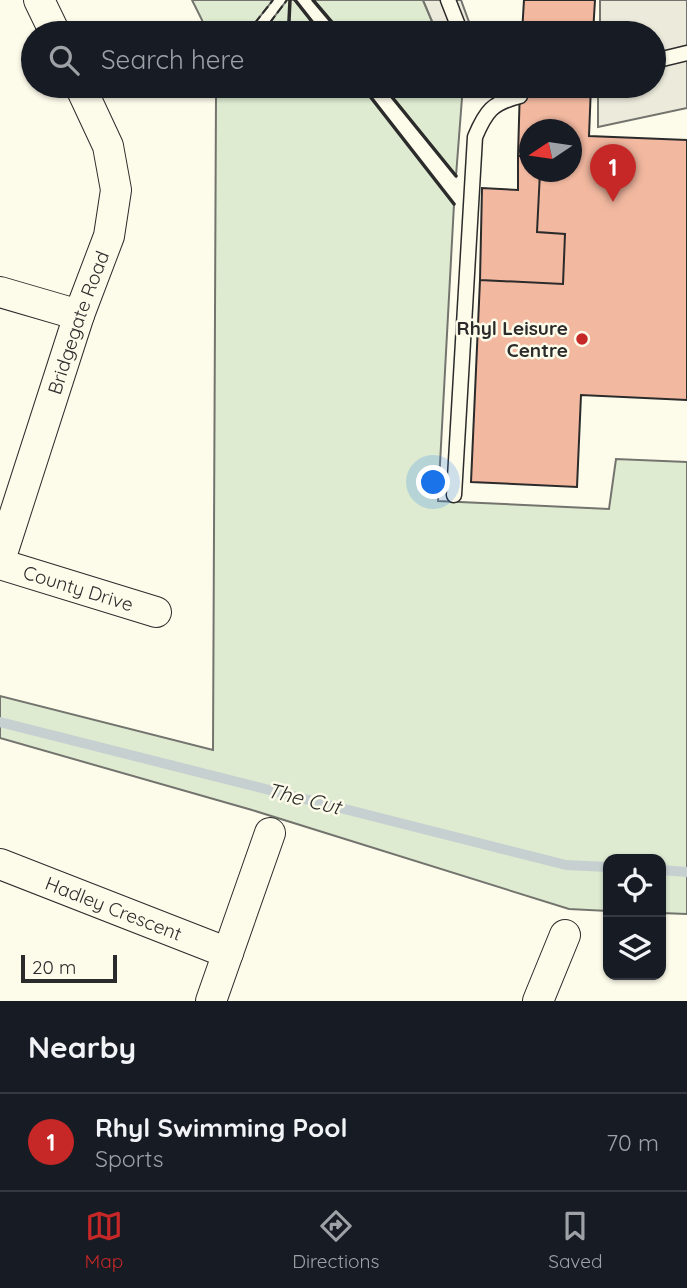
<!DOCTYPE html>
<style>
body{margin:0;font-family:Quicksand,sans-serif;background:#20242c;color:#f1f3f6}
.controls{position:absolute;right:21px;bottom:21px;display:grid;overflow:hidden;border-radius:14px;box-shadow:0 2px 5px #0004}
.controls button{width:63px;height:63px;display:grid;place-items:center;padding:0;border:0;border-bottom:2px solid #363941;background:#171b24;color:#f1f3f6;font:35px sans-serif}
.compass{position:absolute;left:519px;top:119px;width:63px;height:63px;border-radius:50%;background:#171b24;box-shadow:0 2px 5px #0004;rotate:257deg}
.scale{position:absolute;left:21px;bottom:18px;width:96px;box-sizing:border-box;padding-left:7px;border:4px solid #2b2b2b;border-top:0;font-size:19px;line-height:24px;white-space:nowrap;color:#2b2b2b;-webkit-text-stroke:5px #fdfbea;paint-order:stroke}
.you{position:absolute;left:434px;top:483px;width:24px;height:24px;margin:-18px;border:5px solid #fff;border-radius:50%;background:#1a73e8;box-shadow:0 0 0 10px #1a73e833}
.badge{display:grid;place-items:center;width:46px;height:46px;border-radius:50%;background:#c62828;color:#fff;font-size:23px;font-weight:700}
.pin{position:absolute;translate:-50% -58px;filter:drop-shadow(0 2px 4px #0008)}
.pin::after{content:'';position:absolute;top:37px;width:24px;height:21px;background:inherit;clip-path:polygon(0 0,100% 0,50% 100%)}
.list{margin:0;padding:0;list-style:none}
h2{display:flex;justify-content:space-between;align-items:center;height:91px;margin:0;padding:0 28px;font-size:30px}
h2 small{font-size:23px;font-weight:400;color:#9ea1a6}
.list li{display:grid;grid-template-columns:46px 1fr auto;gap:21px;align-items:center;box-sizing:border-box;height:98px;padding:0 28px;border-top:2px solid #363941}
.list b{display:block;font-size:26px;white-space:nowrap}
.list p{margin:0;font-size:23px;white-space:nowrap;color:#9ea1a6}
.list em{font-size:23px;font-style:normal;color:#9ea1a6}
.icon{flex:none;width:38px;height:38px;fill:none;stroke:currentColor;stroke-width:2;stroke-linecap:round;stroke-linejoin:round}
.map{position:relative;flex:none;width:687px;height:1001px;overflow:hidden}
.search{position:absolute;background:#171b24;box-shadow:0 2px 5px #0004;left:21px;right:21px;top:21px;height:77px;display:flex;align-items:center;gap:18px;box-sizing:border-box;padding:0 24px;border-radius:38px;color:#9ea1a6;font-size:26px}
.sheet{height:189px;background:#171b24}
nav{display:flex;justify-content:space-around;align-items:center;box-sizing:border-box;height:98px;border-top:2px solid #363941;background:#171b24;font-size:19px;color:#9ea1a6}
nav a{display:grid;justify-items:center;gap:4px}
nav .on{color:#c62828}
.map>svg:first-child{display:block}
.green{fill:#deebd1;stroke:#74746e;stroke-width:2}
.parking{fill:#eceadb;stroke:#74746e;stroke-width:2}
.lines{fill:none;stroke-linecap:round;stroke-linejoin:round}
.stream{stroke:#c7d0d0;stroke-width:10}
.building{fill:#f2b8a0;stroke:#2b2b2b;stroke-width:2}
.lane-casing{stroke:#2b2b2b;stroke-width:17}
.street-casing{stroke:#2b2b2b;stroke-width:32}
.lane{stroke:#fdfbea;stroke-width:14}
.street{stroke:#fdfbea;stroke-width:30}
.fence{stroke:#2b2b2b;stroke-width:2;stroke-dasharray:9 3.5;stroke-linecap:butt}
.wall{stroke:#2b2b2b;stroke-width:3.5}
.poi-dot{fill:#c62828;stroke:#fdfbea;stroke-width:2.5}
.labels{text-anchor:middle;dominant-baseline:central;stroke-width:5;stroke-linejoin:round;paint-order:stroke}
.street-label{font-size:19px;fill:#2b2b2b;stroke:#fdfbea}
.poi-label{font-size:19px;font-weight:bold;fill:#2b2b2b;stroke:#fdfbea;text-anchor:end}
.water-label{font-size:21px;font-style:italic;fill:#2b2b2b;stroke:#fdfbea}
</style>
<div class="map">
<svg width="687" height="1001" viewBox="0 0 687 1001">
<rect width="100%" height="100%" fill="#fdfbea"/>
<path class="green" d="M192,0H273L247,33H206L202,20Z
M287,0H295L321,33H262Z
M313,0H423L437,33H341Z
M223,86H362L454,204L438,501L609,509L616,459L687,462V914L661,913V859H608V911L569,909L252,810L0,738V696L213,750L216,95Z
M383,86H457L462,98L456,176Z"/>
<path class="parking" d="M423,0H461L473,33H437Z
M600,0H687V108L598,127V86H654V33H600Z"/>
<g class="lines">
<path class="stream" d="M0,722L566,865L608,867
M661,870L687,872"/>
</g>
<path class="building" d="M524,0H595L593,33H522Z
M520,86H591L589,136L687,140V400L581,395L577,487L471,482L480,280L563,284L565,234L537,232L540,172H572V130H530V156H518Z
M518,156H530V172H540L537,232L565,234L563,284L480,280L482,188L518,190Z"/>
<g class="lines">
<g class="lane-casing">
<path id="lane" d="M448,0L461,33
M654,61L687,53
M454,495L475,137C486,111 492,103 520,96"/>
</g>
<g class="street-casing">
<g id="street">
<path d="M39,0L55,33"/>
<path d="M0,292L79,315"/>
<path id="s1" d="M0,560L79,315L109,236L116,190L108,146L80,86"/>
<path id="s2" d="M0,564L156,612"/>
<path id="s3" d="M0,864L228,953"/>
<path d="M211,1001L270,833"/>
<path d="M538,1001L565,935"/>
</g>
</g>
<use href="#lane" class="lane"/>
<use href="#street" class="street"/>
<path class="fence" d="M247,33L273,0
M262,33L287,0
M216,95L223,86"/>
<path class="wall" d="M295,0L321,33
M313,0L341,33
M289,21L290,0
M362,86L454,204
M383,86L456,176"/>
</g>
<circle class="poi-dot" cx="582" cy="339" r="7"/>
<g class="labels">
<g class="street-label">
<text stroke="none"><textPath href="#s1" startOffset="250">Bridgegate Road</textPath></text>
<text stroke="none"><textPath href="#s2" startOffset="82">County Drive</textPath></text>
<text stroke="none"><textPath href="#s3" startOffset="122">Hadley Crescent</textPath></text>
</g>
<g class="poi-label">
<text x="568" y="328">Rhyl Leisure<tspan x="568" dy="22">Centre</tspan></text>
</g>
<g class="water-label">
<text transform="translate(304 798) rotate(14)">The Cut</text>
</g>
</g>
</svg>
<div class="controls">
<button><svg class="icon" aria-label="locate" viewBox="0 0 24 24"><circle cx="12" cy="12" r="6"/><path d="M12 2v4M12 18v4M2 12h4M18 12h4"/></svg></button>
<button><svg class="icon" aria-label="layers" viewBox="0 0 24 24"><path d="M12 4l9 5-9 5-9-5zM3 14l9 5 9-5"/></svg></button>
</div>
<svg class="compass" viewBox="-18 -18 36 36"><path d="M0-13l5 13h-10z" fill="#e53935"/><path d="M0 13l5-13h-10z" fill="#9ea1a6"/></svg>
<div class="scale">20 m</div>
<div class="you"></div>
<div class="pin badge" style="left:613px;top:202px">1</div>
<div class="search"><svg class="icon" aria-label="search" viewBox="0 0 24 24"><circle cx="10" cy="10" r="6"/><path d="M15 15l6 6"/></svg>Search here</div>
</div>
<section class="sheet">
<h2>Nearby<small></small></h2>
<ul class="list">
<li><span class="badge">1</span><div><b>Rhyl Swimming Pool</b><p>Sports</p></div><em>70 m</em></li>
</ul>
</section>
<nav>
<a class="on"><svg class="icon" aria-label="map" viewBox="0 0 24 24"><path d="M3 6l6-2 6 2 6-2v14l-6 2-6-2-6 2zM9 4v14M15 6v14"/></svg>Map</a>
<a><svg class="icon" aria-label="directions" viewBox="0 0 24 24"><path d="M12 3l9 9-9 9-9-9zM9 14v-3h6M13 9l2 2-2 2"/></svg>Directions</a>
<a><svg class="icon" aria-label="saved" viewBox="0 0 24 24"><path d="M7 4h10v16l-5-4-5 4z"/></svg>Saved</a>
</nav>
